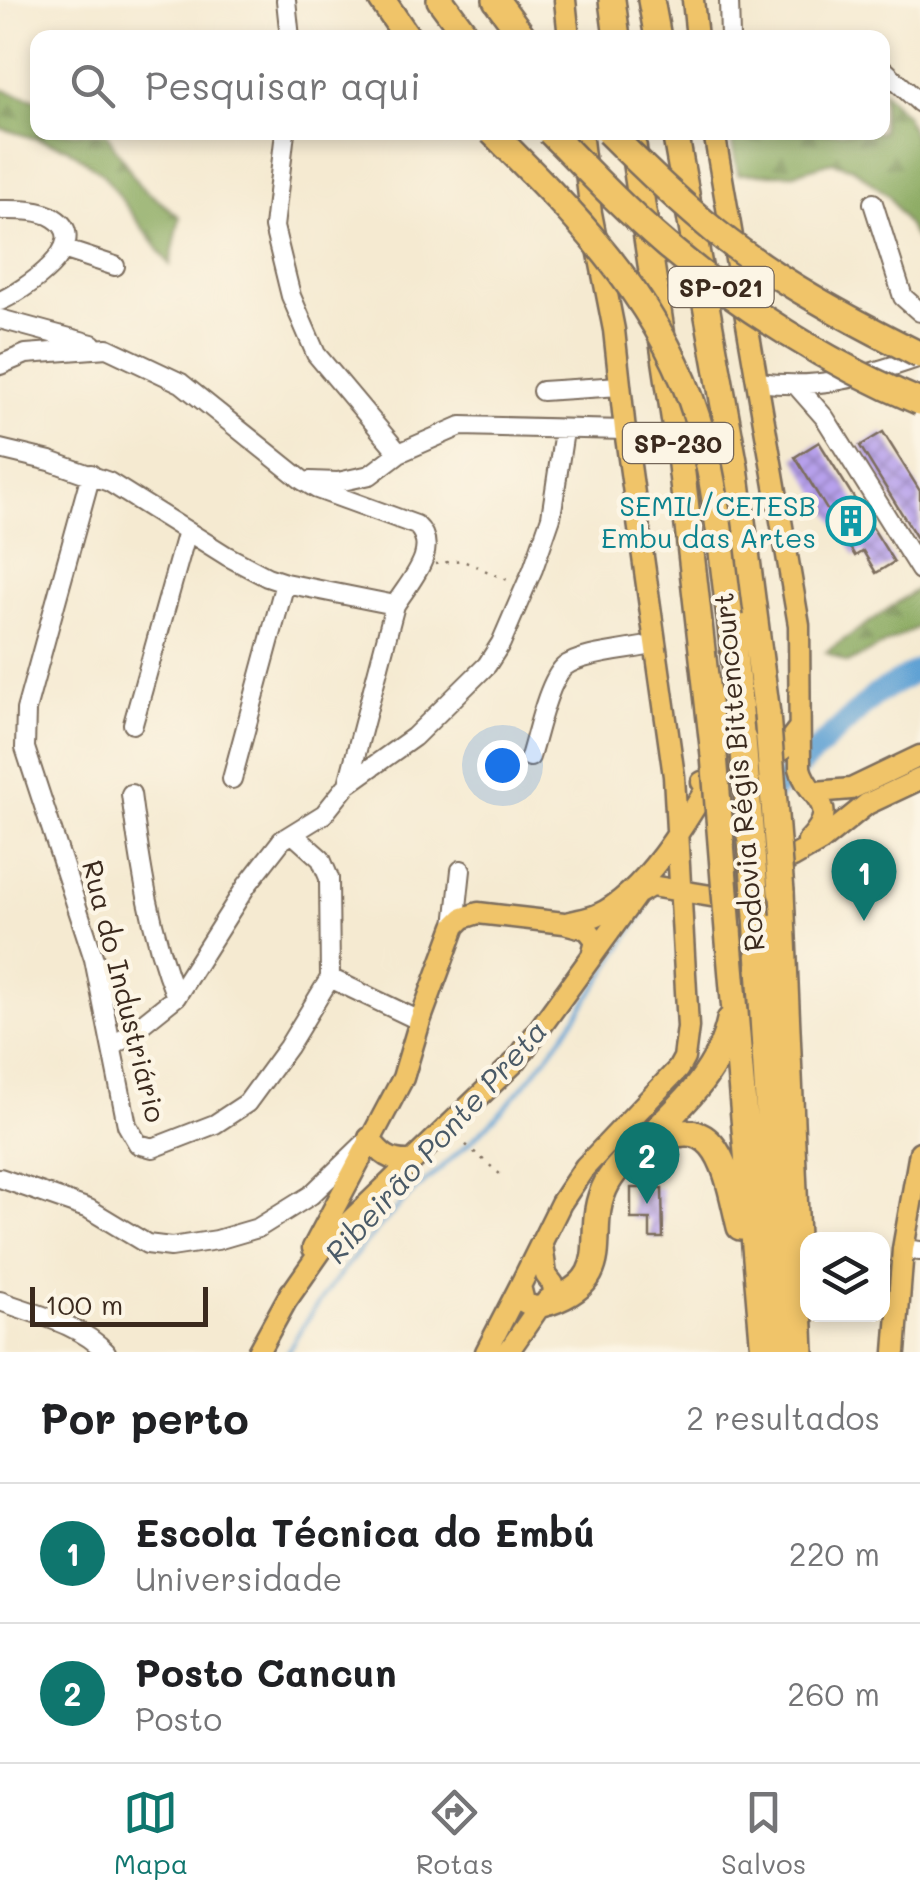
<!DOCTYPE html>
<html lang="pt">
<meta charset="utf-8">
<style>
body{margin:0;font-family:Mali,sans-serif;background:#f6f6f6;color:#202124}
.controls{position:absolute;right:30px;bottom:30px;display:grid;overflow:hidden;border-radius:20px;box-shadow:0 5px 15px #0003}
.controls button{width:90px;height:90px;display:grid;place-items:center;padding:0;border:0;border-bottom:2px solid #e0e0e0;background:#fff;color:#202124;font:50px sans-serif}
.scale{position:absolute;left:30px;bottom:25px;width:178px;box-sizing:border-box;padding-left:10px;border:5px solid #3b2a1e;border-top:0;font-size:28px;line-height:35px;white-space:nowrap;color:#3b2a1e;-webkit-text-stroke:8px #fcf5e5;paint-order:stroke}
.you{position:absolute;left:502px;top:765px;width:35px;height:35px;margin:-25px;border:8px solid #fff;border-radius:50%;background:#1a73e8;box-shadow:0 0 0 15px #1a73e833}
.badge{display:grid;place-items:center;width:65px;height:65px;border-radius:50%;background:#0f766e;color:#fff;font-size:32px;font-weight:700}
.pin{position:absolute;translate:-50% -82px;filter:drop-shadow(0 2px 5px #0008)}
.pin::after{content:'';position:absolute;top:52px;width:35px;height:30px;background:inherit;clip-path:polygon(0 0,100% 0,50% 100%)}
.list{margin:0;padding:0;list-style:none}
h2{display:flex;justify-content:space-between;align-items:center;height:130px;margin:0;padding:0 40px;font-size:42px}
h2 small{font-size:32px;font-weight:400;color:#757577}
.list li{display:grid;grid-template-columns:65px 1fr auto;gap:30px;align-items:center;box-sizing:border-box;height:140px;padding:0 40px;border-top:2px solid #e0e0e0}
.list b{display:block;font-size:38px;white-space:nowrap}
.list p{margin:0;font-size:32px;white-space:nowrap;color:#757577}
.list em{font-size:32px;font-style:normal;color:#757577}
.icon{flex:none;width:55px;height:55px;fill:none;stroke:currentColor;stroke-width:2;stroke-linecap:round;stroke-linejoin:round}
.map{position:relative;flex:none;width:920px;height:1352px;overflow:hidden}
.search{position:absolute;background:#fff;box-shadow:0 5px 15px #0003;left:30px;right:30px;top:30px;height:110px;display:flex;align-items:center;gap:25px;box-sizing:border-box;padding:0 35px;border-radius:20px;color:#757577;font-size:38px}
.sheet{height:410px;background:#fff}
nav{display:flex;justify-content:space-around;align-items:center;box-sizing:border-box;height:140px;border-top:2px solid #e0e0e0;background:#fff;font-size:28px;color:#757577}
nav a{display:grid;justify-items:center;gap:5px}
nav .on{color:#0f766e}
.map>svg:first-child{display:block}
.forest{fill:url(#forest-firs);stroke:#60683c;stroke-width:2.5}
.lines{fill:none;stroke-linecap:round;stroke-linejoin:round}
.stream{stroke:#61a2d4;stroke-width:4}
.river{stroke:#61a2d4;stroke-width:22}
.building{fill:url(#building-cross-hatch)}
.minor-casing{stroke:#7c6d5d;stroke-width:22}
.major-casing{stroke:#7c6d5d;stroke-width:25}
.highway-casing{stroke:#7c6d5d;stroke-width:30}
.path{stroke:#7c6d5d;stroke-width:2.5;stroke-dasharray:2.5 8;stroke-linecap:butt}
.minor{stroke:#fff;stroke-width:18}
.major{stroke:#f0c469;stroke-width:20}
.highway{stroke:#f0c469;stroke-width:25}
.highway-bridge-casing{stroke:#7c6d5d;stroke-width:30;stroke-linecap:butt}
.highway-bridge{stroke:#f0c469;stroke-width:25}
.labels{text-anchor:middle;dominant-baseline:central;stroke-width:9;stroke-linejoin:round;paint-order:stroke}
.shield{fill:#fcf5e5;stroke:#75675a;stroke-width:2.5}
.shield-label{font-size:25px;font-weight:bold;fill:#3b2a1e}
.culture-label{font-size:28px;fill:#0d838f;stroke:#fcf5e5;text-anchor:end}
.street-label{font-size:28px;fill:#3b2a1e;stroke:#fcf5e5}
.water-label{font-size:30px;font-style:italic;fill:#4a5a67;stroke:#fcf5e5}
</style>
<div class="map">
<svg width="920" height="1352" viewBox="0 0 920 1352">
<defs>
<pattern id="forest-firs" width="22" height="20" patternUnits="userSpaceOnUse" patternTransform="scale(2.5)"><rect width="22" height="20" fill="#84a65a"/><path d="M5 1l3.5 6h-7zM16 11l3.5 6h-7z" fill="#6d874a"/></pattern>
<pattern id="building-cross-hatch" width="8" height="8" patternUnits="userSpaceOnUse" patternTransform="scale(2.5)"><rect width="8" height="8" fill="#b7a1ec"/><path d="M0 0l8 8M0 8l8-8" fill="none" stroke="#9683bf"/></pattern>
</defs>
<rect width="100%" height="100%" fill="#fcf5e5"/>
<filter id="ink" filterUnits="userSpaceOnUse"><feTurbulence type="fractalNoise" baseFrequency=".01" numOctaves="2"/><feDisplacementMap in="SourceGraphic" scale="20" xChannelSelector="R" yChannelSelector="G"/><feConvolveMatrix kernelMatrix="1 2 1 2 8 2 1 2 1" color-interpolation-filters="sRGB"/></filter>
<filter id="wash" filterUnits="userSpaceOnUse"><feTurbulence type="fractalNoise" baseFrequency=".0048" numOctaves="4" result="noise"/><feDisplacementMap in="SourceGraphic" scale="40" xChannelSelector="R" yChannelSelector="G"/><feGaussianBlur stdDeviation="2.25" result="paint"/><feColorMatrix in="noise" values="0 0 0 0 0 0 0 0 0 0 0 0 0 0 0 0 0 1.4 0 .05"/><feComposite in="paint" operator="in"/></filter>
<g filter="url(#wash)">
<rect width="100%" height="100%" fill="#f5ead1"/>
<path class="forest" d="M0,89L37,100L38,132L106,133L139,185L180,217L170,265L102,173L67,148L0,128Z
M883,91L906,116L920,151V240L917,241L889,196L853,168L832,162L791,174H738L730,133L882,132Z
M920,587V626L847,663L826,652Z"/>
<g class="lines">
<path class="stream" d="M288,1352C313,1303 374,1229 415,1191C442,1167 469,1144 494,1119C554,1056 600,983 645,909"/>
<path class="river" d="M726,835L875,695L920,669"/>
</g>
<g id="blocks">
<path class="building" d="M883,432L920,491V543L860,446Z
M819,442L894,562L876,573L863,551L855,556L795,457Z
M631,1188H662L663,1238H650V1219H631Z"/>
</g>
</g>
<g filter="url(#ink)">
<use href="#blocks" fill-opacity="0" stroke="#7c6d5d" stroke-width="2.5"/>
<g class="lines">
<g class="minor-casing">
<path id="minor" d="M286,0L290,38
M729,0L730,38
M882,68L920,103
M285,132L274,227L291,296L316,354L399,453
M873,203L903,297L920,312
M0,210C16,210 40,209 54,218C96,244 21,292 0,301
M63,249L115,266
M0,319L92,344
M0,365L26,354L107,348L181,383L302,480L317,489L416,525C442,549 409,582 395,605L285,583L267,577L227,556L109,482L50,461L0,449
M758,382C821,390 862,377 920,357
M796,385L825,418L920,570
M542,391L620,386
M91,474L26,710L25,748L94,959L127,1125L138,1144L153,1148L215,1124L247,1103L288,1047L330,978
M310,481L338,482L370,475L399,453L461,426L625,430
M133,724L187,531
M530,757C537,735 548,682 564,667C580,653 634,650 656,644
M232,779L285,583
M348,784L395,605
M131,794C140,863 150,932 176,997
M293,834L321,859L329,878L330,978L420,1021
M455,926L461,870
M112,1048L176,997L247,885L282,840L324,814L348,784L414,737L487,665L501,643L533,569L551,517L564,431
M0,1178L89,1209L147,1244L171,1247L217,1240L258,1228L311,1195L369,1139
M903,1249L920,1251
M0,1301C35,1314 80,1324 106,1352"/>
</g>
<g class="major-casing">
<path id="major" d="M565,0L569,38
M693,0L697,38
M714,132L799,625L800,768C807,799 844,803 808,841
M702,782L782,750L799,728
M816,792L851,789L920,756
M567,923C577,920 588,919 597,915C645,893 687,821 713,777
M369,1138C381,1154 390,1162 410,1161
M542,1244L546,1275L553,1284L554,1294L544,1306L533,1307L524,1302L520,1286L561,1203L585,1167L678,1069L684,1058L688,1027L674,776L625,430L614,330L591,213L581,132
M313,1248L403,1078L420,1021L455,926L463,918L478,913L564,923L587,929L596,940L593,952
M286,1301L325,1245L516,1061L637,894L651,886L711,896L793,857L821,841L867,804L920,779
M258,1352L291,1292
M486,1352L520,1286
M508,1352L539,1307
M895,1352L903,1249L920,1152"/>
</g>
<g class="highway-casing">
<path id="highway" d="M382,0L408,38
M440,0L468,38
M496,0L524,38
M612,0L617,38
M651,0L658,38
M631,132L680,456L714,755
M675,132L735,467L767,714
M730,617L743,739
M781,892L801,1352
M757,916L783,1352
M728,930L764,1352
M646,1147C720,1102 727,1175 740,1227
M549,1302C622,1277 580,1232 607,1183C616,1167 630,1155 643,1143C680,1107 719,1073 730,1020"/>
</g>
<path class="path" d="M435,564L461,560L512,582
M458,1138L501,1175"/>
<use href="#minor" class="minor"/>
<use href="#major" class="major"/>
<use href="#highway" class="highway"/>
<g class="highway-bridge-casing">
<path id="highway-bridge" d="M492,132C572,212 651,291 691,400C716,468 720,546 730,617
M550,132C588,171 625,210 666,245C741,308 829,364 920,402
M608,132C643,167 678,201 716,232C777,281 850,320 920,355
M767,714L781,892
M743,739L757,916
M714,755L728,930"/>
</g>
<use href="#highway-bridge" class="highway-bridge"/>
</g>
</g>
<defs>
<g id="building-ring" transform="scale(2.5)"><circle r="9.5" fill="#fcf5e5" stroke="#0f9aa8" stroke-width="1.5"/><path d="M-4-6H4V6H1V3H-1V6H-4ZM-2.5-4.3h1.7v1.8h-1.7ZM.8-4.3h1.7v1.8H.8ZM-2.5-1h1.7V.8h-1.7ZM.8-1h1.7V.8H.8Z" fill="#0f9aa8"/></g>
</defs>
<g fill-rule="evenodd">
<use href="#building-ring" x="851" y="521"/>
</g>
<g class="labels">
<g class="shield">
<rect x="668.5" y="267" width="105" height="40" rx="8"/>
<rect x="623" y="423" width="110" height="40" rx="8"/>
</g>
<g class="shield-label">
<text x="721" y="287">SP-021</text>
<text x="678" y="443">SP-230</text>
</g>
<g class="culture-label">
<text x="816" y="505">SEMIL/CETESB<tspan x="816" dy="32">Embu das Artes</tspan></text>
</g>
<g class="street-label">
<text transform="translate(738 772) rotate(-95)">Rodovia Régis Bittencourt</text>
<text transform="translate(125 991) rotate(76)">Rua do Industriário</text>
</g>
<g class="water-label">
<text transform="translate(435 1141) rotate(-48)">Ribeirão Ponte Preta</text>
</g>
</g>
</svg>
<div class="controls">
<button><svg class="icon" aria-label="layers" viewBox="0 0 24 24"><path d="M12 4l9 5-9 5-9-5zM3 14l9 5 9-5"/></svg></button>
</div>
<div class="scale">100 m</div>
<div class="you"></div>
<div class="pin badge" style="left:864px;top:921px">1</div>
<div class="pin badge" style="left:647px;top:1204px">2</div>
<div class="search"><svg class="icon" aria-label="search" viewBox="0 0 24 24"><circle cx="10" cy="10" r="6"/><path d="M15 15l6 6"/></svg>Pesquisar aqui</div>
</div>
<section class="sheet">
<h2>Por perto<small>2 resultados</small></h2>
<ul class="list">
<li><span class="badge">1</span><div><b>Escola Técnica do Embú</b><p>Universidade</p></div><em>220 m</em></li>
<li><span class="badge">2</span><div><b>Posto Cancun</b><p>Posto</p></div><em>260 m</em></li>
</ul>
</section>
<nav>
<a class="on"><svg class="icon" aria-label="map" viewBox="0 0 24 24"><path d="M3 6l6-2 6 2 6-2v14l-6 2-6-2-6 2zM9 4v14M15 6v14"/></svg>Mapa</a>
<a><svg class="icon" aria-label="directions" viewBox="0 0 24 24"><path d="M12 3l9 9-9 9-9-9zM9 14v-3h6M13 9l2 2-2 2"/></svg>Rotas</a>
<a><svg class="icon" aria-label="saved" viewBox="0 0 24 24"><path d="M7 4h10v16l-5-4-5 4z"/></svg>Salvos</a>
</nav>
